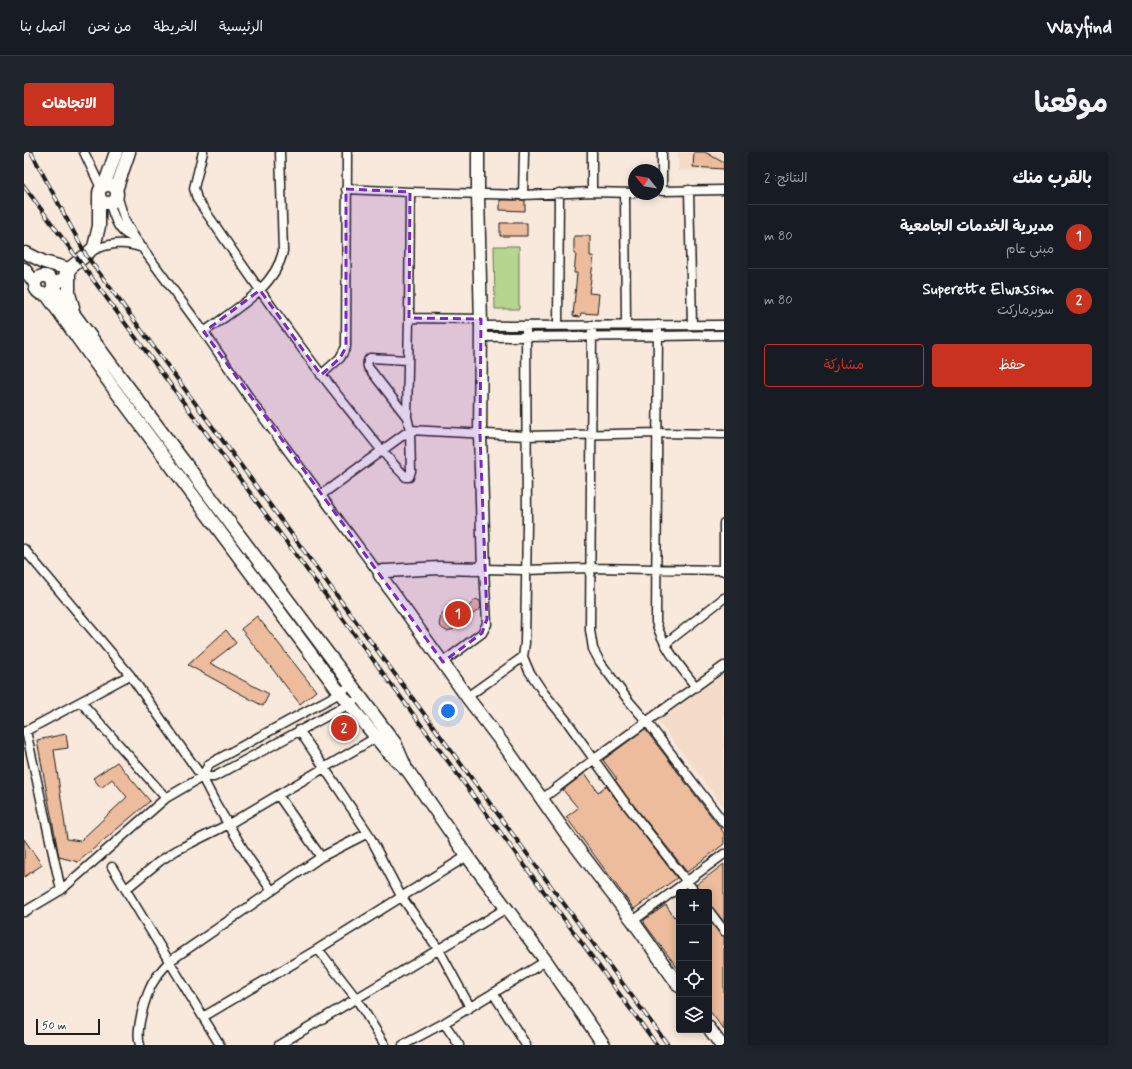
<!DOCTYPE html>
<html lang="ar">
<meta charset="utf-8">
<style>
body{margin:0;font-family:Mynerve,"Playpen Sans Arabic",sans-serif;background:#20242c;color:#f1f3f6;direction:rtl}
.controls{position:absolute;right:12px;bottom:12px;display:grid;overflow:hidden;border-radius:4px;box-shadow:0 2px 10px #0003}
.controls button{width:36px;height:36px;display:grid;place-items:center;padding:0;border:0;border-bottom:1px solid #363941;background:#171b24;color:#f1f3f6;font:20px sans-serif}
.compass{position:absolute;left:604px;top:12px;width:36px;height:36px;border-radius:50%;background:#171b24;box-shadow:0 2px 10px #0003;rotate:300deg}
.scale{position:absolute;left:12px;bottom:10px;width:64px;box-sizing:border-box;padding-left:4px;border:2px solid #1c1c1c;border-top:0;font-size:11px;line-height:14px;white-space:nowrap;color:#1c1c1c;-webkit-text-stroke:3px #fdfcf7;paint-order:stroke}
.you{position:absolute;left:424px;top:559px;width:14px;height:14px;margin:-10px;border:3px solid #fff;border-radius:50%;background:#1a73e8;box-shadow:0 0 0 6px #1a73e833}
.badge{display:grid;place-items:center;width:26px;height:26px;border-radius:50%;background:#c8321e;color:#fff;font-size:13px;font-weight:700}
.pin{position:absolute;translate:-50% -50%;border:2px solid #fff;box-shadow:0 1px 4px #0006}
.list{margin:0;padding:0;list-style:none}
h2{display:flex;justify-content:space-between;align-items:center;height:52px;margin:0;padding:0 16px;font-size:17px}
h2 small{font-size:13px;font-weight:400;color:#9ea1a6}
.list li{display:grid;grid-template-columns:26px 1fr auto;gap:12px;align-items:center;box-sizing:border-box;height:64px;padding:0 16px;border-top:1px solid #363941}
.list b{display:block;font-size:15px;white-space:nowrap}
.list p{margin:0;font-size:13px;white-space:nowrap;color:#9ea1a6}
.list em{font-size:13px;font-style:normal;color:#9ea1a6}
.actions{display:flex;gap:8px;padding:12px 16px}
.actions a{flex:1;padding:9px 0;border:1px solid #c8321e;border-radius:4px;text-align:center;font-size:14px;color:#c8321e}
.actions .main{background:#c8321e;color:#fff}
.icon{flex:none;width:22px;height:22px;fill:none;stroke:currentColor;stroke-width:2;stroke-linecap:round;stroke-linejoin:round}
.map{position:relative;flex:none;width:700px;height:893px;overflow:hidden;direction:ltr;border-radius:4px}
header{display:flex;align-items:center;gap:24px;box-sizing:border-box;height:56px;padding:0 20px;background:#171b24;border-bottom:1px solid #363941}
header strong{font-size:19px}
nav{display:flex;gap:22px;margin-inline-start:auto;font-size:14px}
.intro{display:flex;align-items:center;justify-content:space-between;box-sizing:border-box;height:96px;padding:0 24px}
h1{margin:0;font-size:28px}
.button{padding:10px 18px;border-radius:4px;background:#c8321e;color:#fff;font-size:14px;font-weight:700}
main{display:flex;gap:24px;padding:0 24px}
aside{flex:1;background:#171b24;border-radius:4px;box-shadow:0 2px 10px #0003}
.map>svg:first-child{display:block}
.built{fill:#f4dcc9}
.green{fill:#b6d68f;stroke:#697956}
.building{fill:#ecbc9c;stroke:#1c1c1c}
.lines{fill:none;stroke-linecap:round;stroke-linejoin:round}
.street-casing{stroke:#1c1c1c;stroke-width:11}
.secondary-casing{stroke:#1c1c1c;stroke-width:15}
.street{stroke:#fdfcf7;stroke-width:8}
.secondary{stroke:#fdfcf7;stroke-width:12}
.rail-casing{stroke:#1c1c1c;stroke-width:4}
.rail{stroke:#fdfcf7;stroke-width:2.5;stroke-dasharray:8;stroke-linecap:butt}
.marked{fill:#7b2cbf;fill-opacity:0.2;stroke:#7b2cbf;stroke-width:3;stroke-dasharray:8 5;stroke-linejoin:round}
</style>
<header>
<strong>Wayfind</strong>
<nav><a>الرئيسية</a><a>الخريطة</a><a>من نحن</a><a>اتصل بنا</a></nav>
</header>
<div class="intro"><h1>موقعنا</h1><a class="button">الاتجاهات</a></div>
<main>
<aside>
<h2>بالقرب منك<small>النتائج: 2</small></h2>
<ul class="list">
<li><span class="badge">1</span><div><b>مديرية الخدمات الجامعية</b><p>مبنى عام</p></div><em>80 m</em></li>
<li><span class="badge">2</span><div><b>Superette Elwassim</b><p>سوبرماركت</p></div><em>80 m</em></li>
</ul>
<div class="actions"><a class="main">حفظ</a><a>مشاركة</a></div>
</aside>
<div class="map">
<svg width="700" height="893" viewBox="0 0 700 893">
<rect width="100%" height="100%" fill="#f8e9dc"/>
<filter id="ink" filterUnits="userSpaceOnUse"><feTurbulence type="fractalNoise" baseFrequency=".025" numOctaves="2"/><feDisplacementMap in="SourceGraphic" scale="8" xChannelSelector="R" yChannelSelector="G"/><feConvolveMatrix kernelMatrix="1 2 1 2 8 2 1 2 1" color-interpolation-filters="sRGB"/></filter>
<g filter="url(#ink)">
<path class="built" d="M654,0H700V18L654,19Z
M700,519V655L633,568Z"/>
<path class="green" d="M470,94H495V157H471Z"/>
<path class="building" d="M670,0H681L700,11V17L669,15Z
M476,48H501V59L476,58Z
M476,71H503V84H476Z
M550,84H566V104H570L565,141L575,142L573,162L557,161L556,165L549,164L553,121H550L552,102H550Z
M452,447L456,449L457,456L436,472L429,476L430,477L423,479L419,477L415,473L417,463L425,458L422,455L429,450L434,455L439,451L443,456Z
M233,464L292,539L276,552L217,477Z
M202,478L212,491L186,511L245,542L239,554L164,513Z
M621,577L700,681V692L663,720L603,645L591,628L593,627L579,608Z
M42,582L44,596L30,598L43,687L56,689L103,645L88,627L77,636L69,626L93,610L126,649L54,710L35,705L13,588Z
M561,621L574,640L582,634L653,726L610,757L542,665L554,656L539,638Z
M0,687L18,713L0,725Z
M700,712V770L689,756L685,754V740H677L672,733Z
M642,753L650,765L655,761V818L620,771V768Z
M685,768L696,782L700,784V878L685,858Z"/>
<g class="lines">
<g class="street-casing">
<path id="street" d="M60,0L77,36
M179,0L170,36L173,47C223,120 272,192 327,260C345,282 362,306 382,325H385L387,319L386,278L383,265L385,166L457,167
M638,0V39L700,38
M322,37L386,40L499,43L568,40L610,41
M665,38L668,173
M568,40V0
M601,41L602,173
M93,43L101,69L111,86L180,180L233,257L356,423
M499,43L500,0
M85,50C91,66 93,81 111,86
M67,99C86,91 99,89 119,96
M385,166L386,40
M534,173L535,41
M568,173L566,478L569,497L576,510L604,548L623,570L700,671
M634,173L632,470C639,495 656,514 672,535
M457,174L700,173
M502,174L503,371L501,491L499,505L505,519L519,540L542,568L599,648L671,740
M180,180C209,158 251,137 259,99L256,0
M457,185L634,184L700,183
M297,223L316,206L322,195L323,0
M383,265L344,215C343,211 343,209 346,206L384,208
M297,343L386,278L502,284L634,281L700,282
M700,371V419
M0,397L106,523L178,625L192,652L226,708L248,739
M641,492L700,446
M419,510L458,481L463,472L460,417L501,418L567,416L700,418
M443,545L499,505
M57,550L142,646
M275,578L344,681
M2,579L37,738
M0,580L106,523
M178,625H190L329,550
M254,643L297,705
M518,647L569,608L700,514
M88,715L179,865
M102,737L136,709L153,698L205,672L351,586
M685,759L700,779
M0,760L37,738L142,646L178,625L185,612L316,541L327,533
M609,769L700,702
M294,797L332,846L361,893
M469,841L502,893
M420,871L435,893
M116,893C111,878 121,846 128,832C133,823 139,816 146,809L297,705L344,681L377,744L415,798L446,855
M196,893L179,865L294,797L443,704
M255,893C330,847 407,803 481,757
M379,893L420,871L522,809"/>
</g>
<g class="secondary-casing">
<path id="secondary" d="M454,0V42L457,174L456,282L460,417L415,416L363,419H359L356,423L443,545L482,596L541,680L609,769L655,834
M75 42a9 9 0 1 1 18 0a9 9 0 1 1-18 0Z
M80,34L92,0
M92,38L105,0
M75,44V74L70,95L62,103L45,117L40,126L29,134L98,227L371,591L381,614
M2,101L20,110L45,117
M0,117L11,131
M45,117V142L49,155
M11 133a9 9 0 1 1 18 0a9 9 0 1 1-18 0Z
M22,142L90,237L316,541L363,599L384,619L443,704L522,809L580,893
M685,876L697,893"/>
</g>
<use href="#street" class="street"/>
<use href="#secondary" class="secondary"/>
<g class="rail-casing">
<path id="rail" d="M7,0L62,103L644,893
M0,34L633,893"/>
</g>
<use href="#rail" class="rail"/>
</g>
</g>
<path class="marked" d="M322,37L386,40L385,166L457,167L456,282L463,467L458,481L419,510L180,180L236,138L297,223L316,206L322,195Z"/>
</svg>
<div class="controls">
<button>+</button>
<button>−</button>
<button><svg class="icon" aria-label="locate" viewBox="0 0 24 24"><circle cx="12" cy="12" r="6"/><path d="M12 2v4M12 18v4M2 12h4M18 12h4"/></svg></button>
<button><svg class="icon" aria-label="layers" viewBox="0 0 24 24"><path d="M12 4l9 5-9 5-9-5zM3 14l9 5 9-5"/></svg></button>
</div>
<svg class="compass" viewBox="-18 -18 36 36"><path d="M0-13l5 13h-10z" fill="#e53935"/><path d="M0 13l5-13h-10z" fill="#9ea1a6"/></svg>
<div class="scale">50 m</div>
<div class="you"></div>
<div class="pin badge" style="left:434px;top:462px">1</div>
<div class="pin badge" style="left:320px;top:576px">2</div>
</div>
</main>
